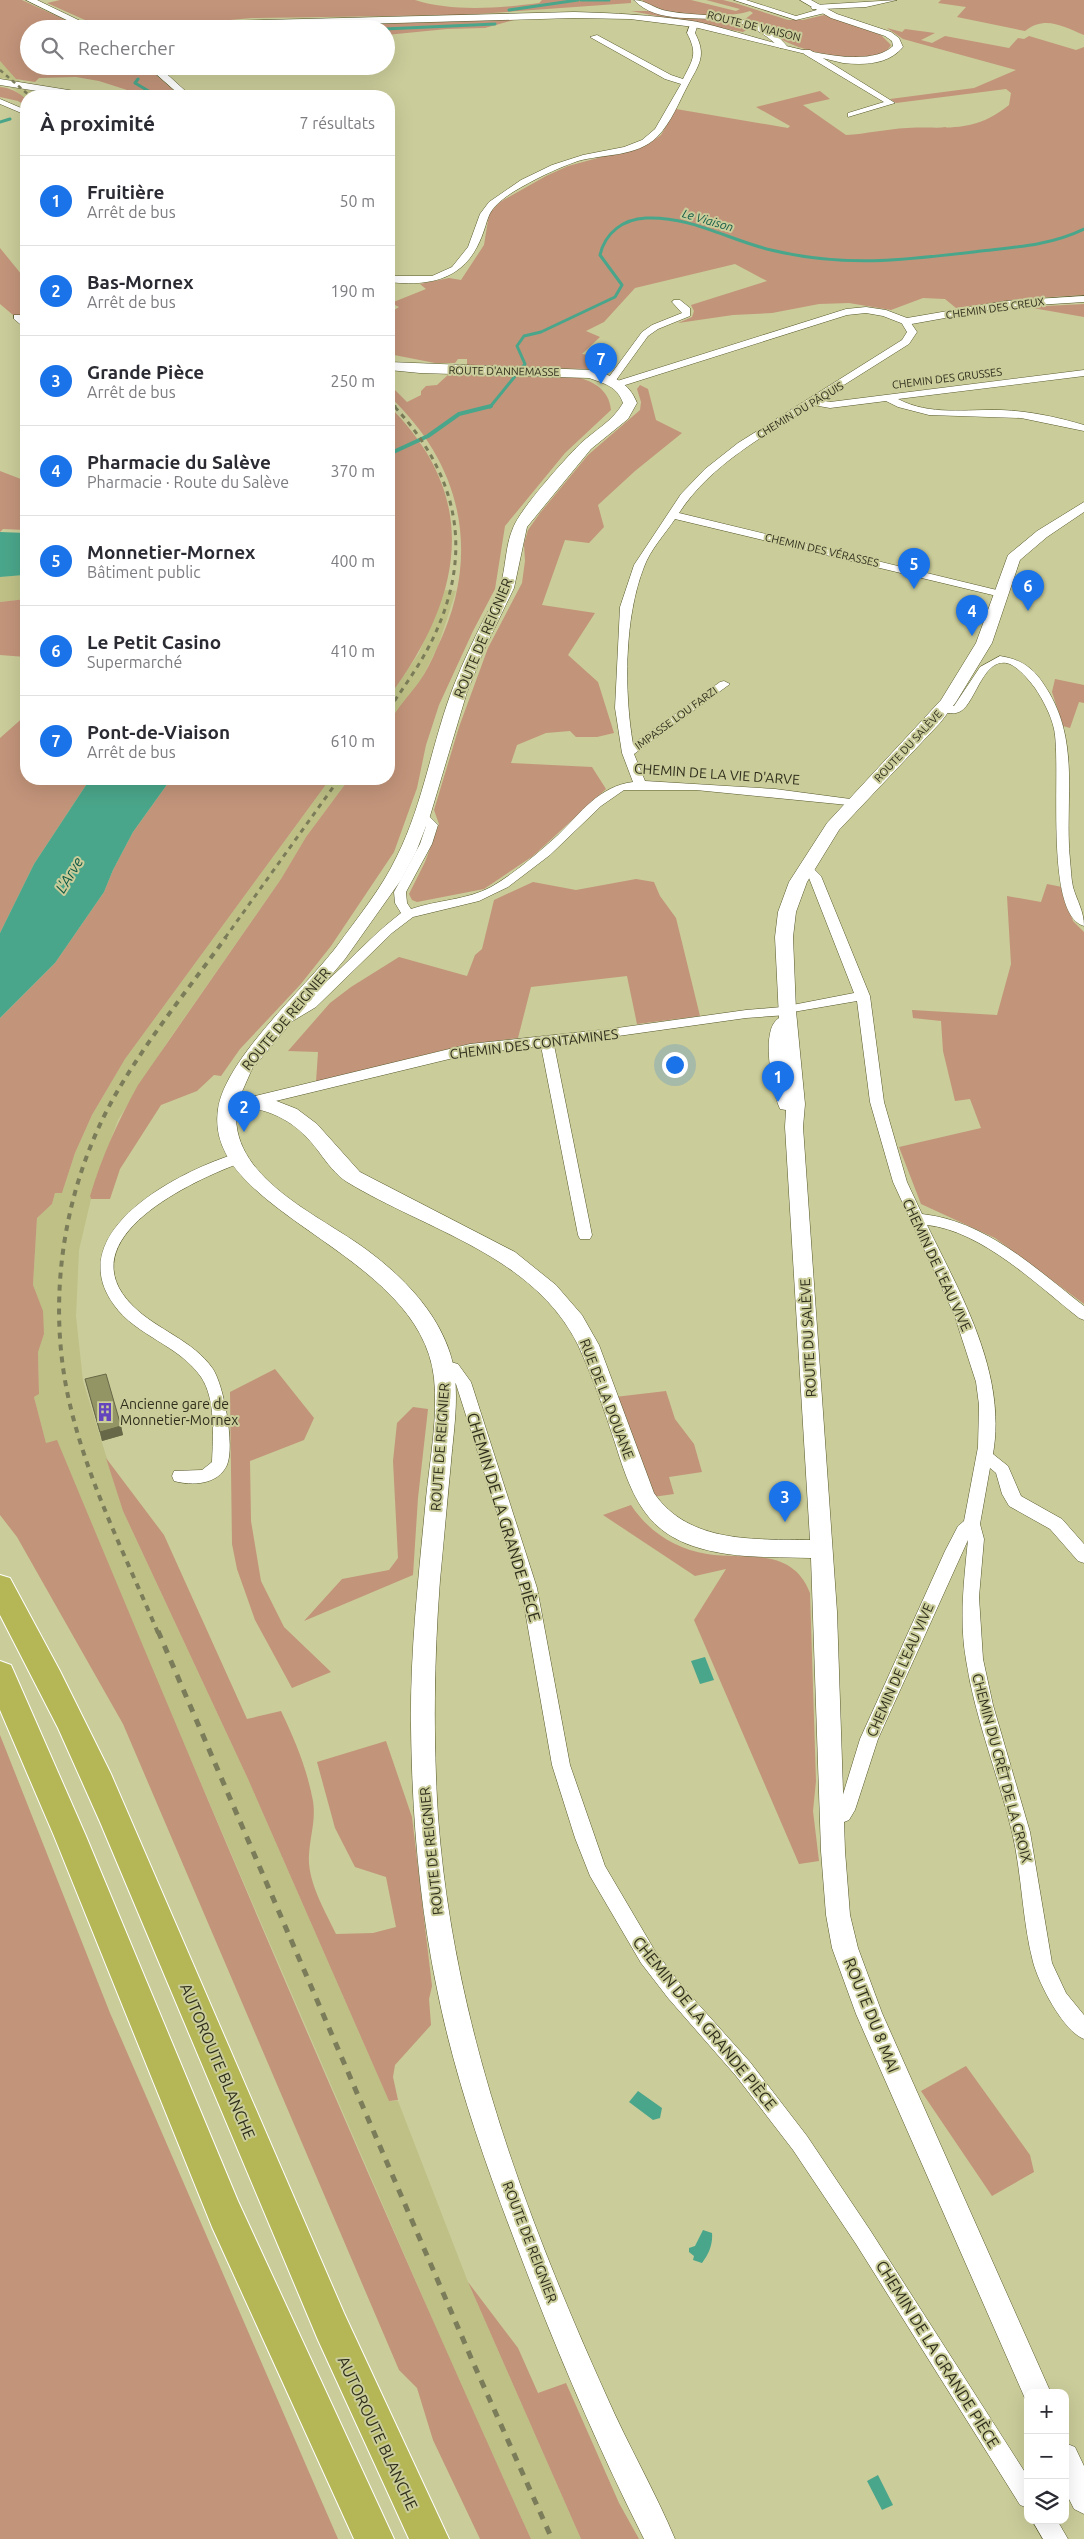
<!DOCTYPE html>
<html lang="fr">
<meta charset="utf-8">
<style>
body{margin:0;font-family:Ubuntu,sans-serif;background:#f2f2f3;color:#2b2b33}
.controls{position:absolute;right:15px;bottom:15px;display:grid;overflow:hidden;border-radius:10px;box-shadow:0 5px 20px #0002}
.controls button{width:45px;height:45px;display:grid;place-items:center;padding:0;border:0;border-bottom:1px solid #e1e1e2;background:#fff;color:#2b2b33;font:25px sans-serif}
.you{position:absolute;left:674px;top:1064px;width:18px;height:18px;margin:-12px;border:4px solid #fff;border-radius:50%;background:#1a73e8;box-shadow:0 0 0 8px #1a73e833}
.badge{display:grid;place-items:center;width:32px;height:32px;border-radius:50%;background:#1a73e8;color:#fff;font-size:16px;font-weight:700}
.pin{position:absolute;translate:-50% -41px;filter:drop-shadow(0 1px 2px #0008)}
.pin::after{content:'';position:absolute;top:26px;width:18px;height:15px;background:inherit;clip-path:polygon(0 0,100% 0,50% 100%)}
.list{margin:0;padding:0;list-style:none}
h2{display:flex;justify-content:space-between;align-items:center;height:65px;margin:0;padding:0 20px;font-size:21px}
h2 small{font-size:16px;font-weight:400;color:#7c7c81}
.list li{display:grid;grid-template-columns:32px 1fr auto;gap:15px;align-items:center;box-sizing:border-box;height:90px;padding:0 20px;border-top:1px solid #e1e1e2}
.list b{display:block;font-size:19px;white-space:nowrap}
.list p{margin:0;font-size:16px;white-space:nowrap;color:#7c7c81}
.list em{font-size:16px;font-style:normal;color:#7c7c81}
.icon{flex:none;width:28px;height:28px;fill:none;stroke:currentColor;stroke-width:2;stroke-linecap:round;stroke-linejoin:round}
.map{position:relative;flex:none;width:1084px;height:2539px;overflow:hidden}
.search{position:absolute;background:#fff;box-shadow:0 5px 20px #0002;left:20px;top:20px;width:375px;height:55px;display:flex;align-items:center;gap:12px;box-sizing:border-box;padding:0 18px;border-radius:28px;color:#7c7c81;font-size:19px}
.panel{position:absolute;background:#fff;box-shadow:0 5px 20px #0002;left:20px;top:90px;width:375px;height:695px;border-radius:20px}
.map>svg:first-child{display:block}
.built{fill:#bec086}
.green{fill:#c2947a}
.water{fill:#4aa68a}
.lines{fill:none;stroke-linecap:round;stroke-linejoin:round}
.stream-far1{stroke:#4aa68a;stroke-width:3}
.stream{stroke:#4aa68a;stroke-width:4}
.minor-casing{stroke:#57582a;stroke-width:1}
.tertiary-casing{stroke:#57582a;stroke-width:1}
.secondary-casing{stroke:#57582a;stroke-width:1}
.motorway-casing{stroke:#fff;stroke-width:2}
.minor{fill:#fff;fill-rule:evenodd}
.tertiary{fill:#fff;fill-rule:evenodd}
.secondary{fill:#fff;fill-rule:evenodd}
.motorway{fill:#b5b757;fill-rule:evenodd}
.rail-far3{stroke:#7b7c59;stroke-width:2.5;stroke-dasharray:4 4;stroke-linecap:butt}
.rail-far2{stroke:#7b7c59;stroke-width:3;stroke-dasharray:5 5;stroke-linecap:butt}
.rail-far1{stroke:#7b7c59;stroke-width:4;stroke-dasharray:6 6;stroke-linecap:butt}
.rail{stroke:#7b7c59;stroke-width:5;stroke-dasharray:8 8;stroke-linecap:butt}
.wall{fill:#7e8057}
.shaded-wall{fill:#676847}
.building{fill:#939565;stroke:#676847}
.labels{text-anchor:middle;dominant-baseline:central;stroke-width:4;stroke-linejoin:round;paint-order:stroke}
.far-street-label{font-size:11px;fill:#2f2f1c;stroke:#cacc9a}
.far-water-label{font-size:12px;font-style:italic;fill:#0d5945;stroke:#cacc9a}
.street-label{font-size:14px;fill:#2f2f1c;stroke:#cacc9a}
.poi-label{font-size:14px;fill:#2f2f1c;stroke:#cacc9a;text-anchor:start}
.water-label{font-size:15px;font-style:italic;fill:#0d5945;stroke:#cacc9a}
.near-street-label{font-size:16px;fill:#2f2f1c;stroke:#cacc9a}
</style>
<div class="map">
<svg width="1084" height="2539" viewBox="0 0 1084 2539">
<rect width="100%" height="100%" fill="#cacc9a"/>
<path class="built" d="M0,61L28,90L39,96H26V99L12,88H16L5,78H0Z
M26,571V599L0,602V577L24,575Z
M445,590L456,591L438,646L421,680L389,724V697L419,653Z
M330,779H349L306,837L281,879L166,1044L118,1120L90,1196L91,1199L79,1250L76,1316L83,1381L123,1511L248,1779L389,2101H398L468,2282L581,2539H531L455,2372L168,1707L57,1441L46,1443L34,1397L39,1394L38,1351L44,1334L33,1285L37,1218L52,1204L55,1193H62L75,1153L92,1115L125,1059Z"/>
<path class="green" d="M0,0H22L85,29H29V66H146L180,96H137L127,90L99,81L76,77L39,78L35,82L16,79L0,61Z
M60,0H415C451,12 502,8 539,3L542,0H631V3L463,15L252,18L208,22L178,29H105L47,3Z
M642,0H691L736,11L740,9L706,0H723L735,3L788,20H803L824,15L881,35L891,45C879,68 816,54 796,46C779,39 761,28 744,20L753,13L750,11C728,19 660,17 642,0Z
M941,0H1084V35C1063,27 1046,15 1025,31L957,17L966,7L938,3Z
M631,11H654L740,22L751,27L743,32Z
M514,20L485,28L447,29L386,35V29H206Z
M887,28L902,32L905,29L935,33L921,40L932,43L945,36L1009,48L1018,38L1024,39L1029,36L1076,50L1084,47V295L1020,299L956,308L945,299L923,298L891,310L849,303L819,304L772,313L733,315L678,323L692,317L694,311L691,305L767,281L735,264L635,288L604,322L586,331L600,337L582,354L597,356L589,369L467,367V359H458L455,363H435L389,354V313L399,307L391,303L426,289L420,284L449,278L461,280L484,245L489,214L500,202L546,176L568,166L646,145L661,135L676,109L788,128L790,126L756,107L820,91L830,99L803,105L846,135C866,134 886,129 907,128C948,126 973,134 1009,105L1011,93L1006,89L896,103L890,99L974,88L1016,70L903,39Z
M0,87C11,88 18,92 26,99V106L18,101L0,97Z
M0,248L26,280V326L0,304Z
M1084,304V317L1027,307Z
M450,373L572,376C591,380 609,388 611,410L565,453L505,526L495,589L473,631L439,705L426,745L417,788L394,852L331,946L300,985L240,1049L221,1076L214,1075L197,1091L161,1105L120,1169L110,1199H91L90,1196C102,1156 118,1121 138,1085L281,879L306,837L349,779H389C389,762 386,742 389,725C391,715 412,692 419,682C426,672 432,660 437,648C482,556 463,465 389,396V384L407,402L421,395V391L426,386L437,385Z
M640,385L648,389L656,420L682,433L635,471L598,505L604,527L589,543L565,540L542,605L595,613L568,655L598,682L614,733L597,737H576L570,731L546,733L517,745L511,763L592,767L606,789L533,856L484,889L417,902L412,900L409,894L425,862L439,824L434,810L459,727L488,648L522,583L525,561L524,544L528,530L540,513L588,455L640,410L641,402L637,389Z
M389,406C484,500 461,599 389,697Z
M0,471L26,481V530L3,529L0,532Z
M26,599V657L0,655V602Z
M1055,679L1084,685V703L1079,702L1070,728L1063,726L1052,692Z
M26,715V779H90L34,864L0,933V738Z
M171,779H330L125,1059L92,1115L75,1153L62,1193H55L52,1204L37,1218L33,1285L43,1311L44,1334L38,1352L39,1394L34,1397L46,1443L57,1440C210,1808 366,2176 531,2539H480L433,2440L417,2388L399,2370L123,1724L17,1537L0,1515V1018L55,963L104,892L113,870L133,832Z
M636,879L654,882L660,896L676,918L700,1016L637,1024L627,976L531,987L518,1038L464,1045L316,1082L318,1052L288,1051L330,1003L351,987L399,957L467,976L475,955L482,949L494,900L533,882L576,890Z
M1047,884L1062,887L1073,921L1084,932V1304L995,1238L921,1204L899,1147L981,1128L970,1099L955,1101L943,1051L941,1021L913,1018L912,1010L997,1015L1011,964L1007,896L1041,902Z
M275,1369L314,1418L304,1440L250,1461L251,1521L261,1581L284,1627L331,1672L292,1688L255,1620L237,1569L232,1544L230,1392Z
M666,1391L675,1419L694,1444L702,1472L669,1477L674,1494L653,1497L615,1397Z
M413,1407L428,1409L418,1498L413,1575L304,1621L342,1579L389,1570L398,1558L393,1461L397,1423Z
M106,1458L164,1535L247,1719L281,1711C295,1740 307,1769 313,1801C316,1820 310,1836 309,1855C307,1881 325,1911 336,1934L373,1933L396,1927L386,1877L355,1867L335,1828L317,1762L386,1741L412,1817L432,1986L429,1999L431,2025L395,2065L393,2077L398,2100L389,2101L248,1779L123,1511Z
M631,1505C648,1531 675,1549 707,1554C746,1560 792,1546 810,1593L816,1781L813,1811L819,1861L799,1864L694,1620L726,1569L695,1576L603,1515Z
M0,1735L110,2013L338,2539H0Z
M966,2066L1030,2155L1034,2172L992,2196L921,2091Z
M468,2282L518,2348L538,2393L566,2383L619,2503L639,2539H581Z"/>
<path class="water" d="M0,532L26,533L24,575L0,577Z
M90,779H171L133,832L113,870L104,892L55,963L0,1018V933L34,864Z
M705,1657L714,1680L700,1684L691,1661Z
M638,2091L662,2108L660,2118L653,2120L629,2102Z
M703,2230L712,2233C713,2244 709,2254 702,2263L693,2260L694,2256L689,2252V2248L695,2246Z
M878,2475L893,2505L882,2510L867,2481Z"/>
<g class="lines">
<path class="stream-far1" d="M581,0H609
M509,10L578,0
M384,29L495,24
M138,79L135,83L157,96
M0,122L10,119
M490,407L525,364L517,346L524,336L541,332L615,297L622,285L600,255C605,233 623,219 646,218C690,216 729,240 771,250C845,268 906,260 981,251C1017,247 1051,245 1084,229"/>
<path class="stream" d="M389,454L428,436L459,414L491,406"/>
<g class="minor-casing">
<path id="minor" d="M634,0C646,0 655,9 667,11C709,19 756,9 787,46L780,48C766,34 749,24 730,21C699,15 657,25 634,0Z
M734,0H746L796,16L820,9H812L811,7L815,5L897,0L866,7L823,9L825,13L796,20Z
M691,22L698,24L695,33C707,56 699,64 688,85C679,102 671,123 657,137C637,157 603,154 578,161C555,169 533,180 513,192C481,213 492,218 477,247C459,282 424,286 389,282V276H432L452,267L468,247L480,214L489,202L521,180L552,165L583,155L624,147L642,140L655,129L681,84L665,79L590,37L597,35L671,75L683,79C693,59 698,54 687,33Z
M804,50H810L895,103L848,117V113L884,102L804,54Z
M0,99L26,110V115L0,104Z
M674,300H680L690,308V316L658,329L648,336L614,383H608L606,381L642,332L652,325L682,313L672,302Z
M14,315H20L26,321V329L14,319Z
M903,320H909L917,332L909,344L820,400L830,402L1084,370V376L898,399C930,416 967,409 1001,410C1029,411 1057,417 1084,425V431L1021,418L929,415L898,407L886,401L830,408L813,405C764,436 711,464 679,513L1005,592V596L1001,597L675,519C665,534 650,550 644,567C624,618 624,691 633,744L720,682L724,681L730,684L634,754L645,781L775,789L858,800L860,803L858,806L696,790H624L601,806L550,855L508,887L479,901L413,917L392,933L316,1007L291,1022H281L279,1019L281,1016C327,989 359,945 401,913L395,903L394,892L420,844L426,826L416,816L418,813H426L438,825L432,844L406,892L407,903L411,909C437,900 467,900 491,887C515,873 537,854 558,835C581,813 599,786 633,782L622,753L615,708L620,607L634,565L681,494L705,469L738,443L902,340L907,332L901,322Z
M1000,656C1020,659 1032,667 1043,683C1082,739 1064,798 1070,860C1071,869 1071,878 1073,887C1077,901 1084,911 1084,926C1043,915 1062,765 1054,729C1051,715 1043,700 1035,688C1028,679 1020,669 1010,664C984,654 976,702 961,711C955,715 946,713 939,711L937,709L943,705L954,706L980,667Z
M806,864L810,865L821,876L870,996L884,1102L907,1182L922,1214C986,1221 1035,1268 1084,1306V1320L1079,1318C1037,1285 982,1231 927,1225C961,1295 1007,1373 993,1454L1008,1466L1021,1496L1062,1519L1084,1544V1563L1078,1561L1050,1529L1009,1506L1002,1494L996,1473L990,1468L980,1524L984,1539L979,1597L983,1659L993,1705L1030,1832L1052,1963L1066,1993L1084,2015V2039C1063,2031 1039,1984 1033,1962C1022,1920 1022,1874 1012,1832C998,1774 975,1719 966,1660C959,1621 964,1579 968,1540L878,1739L855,1810L849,1820L832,1827L826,1825L823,1819L826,1813L837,1808L841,1801L860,1739L945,1551L958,1526L964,1521L978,1447L979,1405L976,1382L954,1314L893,1182L870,1102L857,1001L793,1012L787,1015L746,1018L554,1045L592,1235L590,1239H580L578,1235L541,1046L470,1054L255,1106L248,1101L255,1096L470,1044L610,1029L746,1010L782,1007L854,993L809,878L800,868Z
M238,1153L243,1154L245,1158L243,1162C193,1180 65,1239 133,1306C157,1330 193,1340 213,1369C224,1386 235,1446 227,1465C218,1485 192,1486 174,1481L172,1476L174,1471L202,1470L212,1462C213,1437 216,1399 201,1377C179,1345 136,1336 114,1305C60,1231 181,1170 238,1153Z
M443,1360L458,1364L471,1382L537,1588L570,1765L605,1866L655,1951L682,1986L750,2062L807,2136L870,2230L1028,2477V2508L1020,2505L856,2244L793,2150L736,2076L668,1998L641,1963L590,1876L575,1838L552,1765L521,1588L456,1384L447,1373L437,1370L435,1366L437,1362Z
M1032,2520H1057L1068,2539H1043Z"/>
</g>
<g class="tertiary-casing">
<path id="tertiary" d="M26,0H37L97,29H85Z
M800,0H811L837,14L891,32L899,38L903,47C888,65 864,65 843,63L694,27L630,19L574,18L188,29L225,21L574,12C614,13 652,15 692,21C737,28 859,79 893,46L892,41L885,36L831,18Z
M147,66H158L191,96H181Z
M1084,296V302L1006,307L906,325L883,316L866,313L847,315L622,386L618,387L612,384L614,382L846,309L866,307L886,310L907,318L1006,301Z"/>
</g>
<g class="secondary-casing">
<path id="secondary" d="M0,79L87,93L92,96H68L0,85Z
M389,362L591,370C612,375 629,382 637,403L628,419L591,449L527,527L514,588L485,648L467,692L430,816L416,852L401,880L345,959L252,1069L241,1094L269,1098L297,1109L317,1124L360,1172L515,1252L556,1285L582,1315L599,1345L654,1493C689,1544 756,1539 810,1540L785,1127L786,1110L780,1109L778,1104C772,1086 760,1029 779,1018L775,937L778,912L789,882L827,823L941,700L976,643L1008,555L1037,531L1084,502V512L1047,537L1020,560L992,643L956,702L940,723L839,830L807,882L796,912L793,937L796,1011L805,1104L803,1127L837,1612L845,1851L850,1915L858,1948L882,2013L1051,2393H1028L1027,2403L856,2014L832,1948L826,1915L821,1851L811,1558C783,1557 755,1558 727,1554C654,1543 636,1511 616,1446C605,1412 593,1378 578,1345C533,1255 428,1231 347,1182C336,1175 327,1163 319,1152C298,1123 273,1109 237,1106C226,1177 320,1215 367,1250C402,1276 436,1310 450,1353C461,1388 454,1426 451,1462C447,1501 444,1541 440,1580C434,1659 433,1738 438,1816C453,2021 523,2211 607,2397C628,2445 655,2491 675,2539H644C597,2446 556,2350 519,2252C486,2166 455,2079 437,1989C419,1902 412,1814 411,1726C410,1649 419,1574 426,1498C430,1459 438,1417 434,1378C420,1250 202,1214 218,1109C225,1059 305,988 337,946C358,917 382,888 397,856C424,802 432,741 454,685C463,662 473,641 484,619C489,609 496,598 500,587C506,568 505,546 513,528C520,509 564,460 580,444C595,430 613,421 623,403C617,386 605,384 589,378L420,373L389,370Z
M1065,2443L1075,2447L1084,2466V2514L1074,2509L1065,2491Z"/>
</g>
<g class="motorway-casing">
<path id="motorway" d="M0,1575L10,1578L60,1671L111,1774L344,2313L449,2539H409L318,2340L100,1822L58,1728L0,1615Z
M0,1661L11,1665L15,1674L86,1836L238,2201L394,2539H354L212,2227L54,1836L0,1710Z"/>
</g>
<use href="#minor" class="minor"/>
<use href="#tertiary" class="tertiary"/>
<use href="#secondary" class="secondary"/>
<use href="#motorway" class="motorway"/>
<path class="rail-far3" d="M0,70L30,96
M389,400L396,407"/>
<path class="rail-far2" d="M389,709C405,685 423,661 435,634C474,549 457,474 394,406
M225,938L339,779"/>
<path class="rail-far1" d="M158,1633C128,1561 91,1489 72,1413C45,1309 61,1193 113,1099C145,1042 187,991 226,937"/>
<path class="rail" d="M158,1631L472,2360L552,2539"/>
</g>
<path class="wall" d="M85,1379L121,1426L123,1435L102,1441Z"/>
<path class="shaded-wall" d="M121,1426L123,1435L102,1441L100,1432Z"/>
<path class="building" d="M106,1374L121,1426L100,1432L85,1379Z"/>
<defs>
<g id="building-bare" transform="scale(1.5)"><path d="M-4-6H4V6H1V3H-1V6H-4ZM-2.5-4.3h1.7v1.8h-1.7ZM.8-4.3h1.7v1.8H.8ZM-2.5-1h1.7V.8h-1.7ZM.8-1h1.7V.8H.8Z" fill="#6445bd" stroke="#cacc9a" stroke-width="2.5" paint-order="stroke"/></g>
</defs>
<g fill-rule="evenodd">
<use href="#building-bare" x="105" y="1412"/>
</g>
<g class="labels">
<g class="far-street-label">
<text transform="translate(754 26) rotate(14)">ROUTE DE VIAISON</text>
<text transform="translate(995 308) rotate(-8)">CHEMIN DES CREUX</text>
<text transform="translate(504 371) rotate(1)">ROUTE D'ANNEMASSE</text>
<text transform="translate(947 378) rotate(-7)">CHEMIN DES GRUSSES</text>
<text transform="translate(800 410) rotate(-31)">CHEMIN DU PÂQUIS</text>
<text transform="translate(822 550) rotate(13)">CHEMIN DES VÉRASSES</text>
<text transform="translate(676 718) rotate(-36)">IMPASSE LOU FARZI</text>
<text transform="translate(908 746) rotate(-47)">ROUTE DU SALÈVE</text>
</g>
<g class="far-water-label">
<text transform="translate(708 220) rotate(16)">Le Viaison</text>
</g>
<g class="street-label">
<text transform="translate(483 638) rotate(-67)">ROUTE DE REIGNIER</text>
<text transform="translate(717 774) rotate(4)">CHEMIN DE LA VIE D'ARVE</text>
<text transform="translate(286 1019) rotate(-50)">ROUTE DE REIGNIER</text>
<text transform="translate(534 1044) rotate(-7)">CHEMIN DES CONTAMINES</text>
<text transform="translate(937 1265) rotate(65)">CHEMIN DE L'EAU VIVE</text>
<text transform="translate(808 1338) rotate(-93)">ROUTE DU SALÈVE</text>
<text transform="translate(607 1399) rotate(69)">RUE DE LA DOUANE</text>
<text transform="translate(440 1447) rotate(-86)">ROUTE DE REIGNIER</text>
<text transform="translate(900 1670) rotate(-66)">CHEMIN DE L'EAU VIVE</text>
<text transform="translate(1002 1768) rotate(75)">CHEMIN DU CRÊT DE LA CROIX</text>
<text transform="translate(431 1851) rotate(-96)">ROUTE DE REIGNIER</text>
<text transform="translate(530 2242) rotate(69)">ROUTE DE REIGNIER</text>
</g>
<g class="poi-label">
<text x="120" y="1404">Ancienne gare de<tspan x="120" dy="16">Monnetier-Mornex</tspan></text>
</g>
<g class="water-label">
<text transform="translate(69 875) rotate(-59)">L'Arve</text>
</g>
<g class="near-street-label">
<text transform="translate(504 1517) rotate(73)">CHEMIN DE LA GRANDE PIÈCE</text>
<text transform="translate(872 2015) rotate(68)">ROUTE DU 8 MAI</text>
<text transform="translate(705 2023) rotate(51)">CHEMIN DE LA GRANDE PIÈCE</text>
<text transform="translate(218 2061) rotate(67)">AUTOROUTE BLANCHE</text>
<text transform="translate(938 2354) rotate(58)">CHEMIN DE LA GRANDE PIÈCE</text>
<text transform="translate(378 2433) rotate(65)">AUTOROUTE BLANCHE</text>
</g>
</g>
</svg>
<div class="controls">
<button>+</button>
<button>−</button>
<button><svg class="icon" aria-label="layers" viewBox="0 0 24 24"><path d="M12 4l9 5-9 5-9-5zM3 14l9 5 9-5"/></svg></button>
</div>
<div class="you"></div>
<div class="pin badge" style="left:778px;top:1102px">1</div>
<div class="pin badge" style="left:244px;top:1132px">2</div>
<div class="pin badge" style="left:785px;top:1522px">3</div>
<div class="pin badge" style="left:972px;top:636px">4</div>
<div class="pin badge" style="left:914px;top:589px">5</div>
<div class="pin badge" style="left:1028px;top:611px">6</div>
<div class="pin badge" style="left:601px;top:384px">7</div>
<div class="search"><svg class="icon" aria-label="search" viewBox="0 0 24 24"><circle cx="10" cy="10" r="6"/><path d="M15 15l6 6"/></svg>Rechercher</div>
<section class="panel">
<h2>À proximité<small>7 résultats</small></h2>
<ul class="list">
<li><span class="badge">1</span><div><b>Fruitière</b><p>Arrêt de bus</p></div><em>50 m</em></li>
<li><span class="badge">2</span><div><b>Bas-Mornex</b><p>Arrêt de bus</p></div><em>190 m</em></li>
<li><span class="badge">3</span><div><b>Grande Pièce</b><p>Arrêt de bus</p></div><em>250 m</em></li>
<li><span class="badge">4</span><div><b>Pharmacie du Salève</b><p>Pharmacie · Route du Salève</p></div><em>370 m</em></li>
<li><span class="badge">5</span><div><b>Monnetier-Mornex</b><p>Bâtiment public</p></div><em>400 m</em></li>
<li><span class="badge">6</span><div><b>Le Petit Casino</b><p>Supermarché</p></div><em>410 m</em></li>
<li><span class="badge">7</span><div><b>Pont-de-Viaison</b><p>Arrêt de bus</p></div><em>610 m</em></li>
</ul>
</section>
</div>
